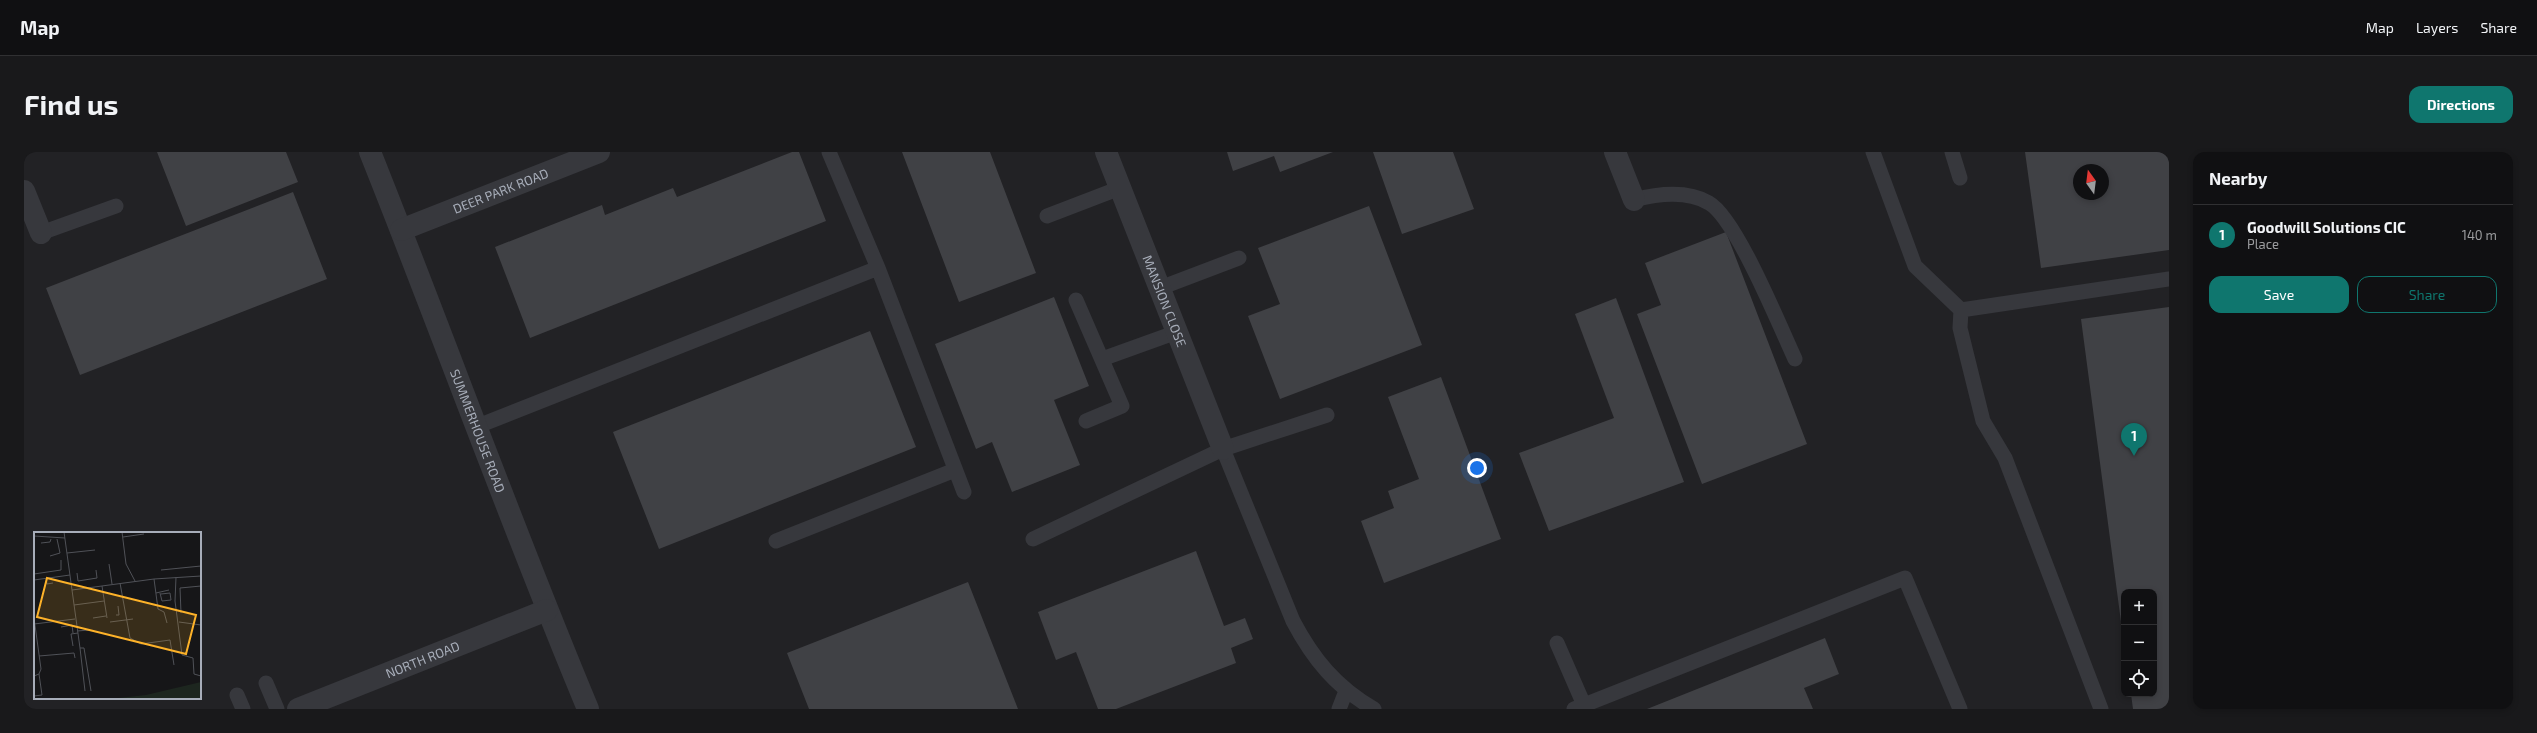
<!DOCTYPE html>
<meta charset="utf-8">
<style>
body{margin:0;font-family:"Exo 2",sans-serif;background:#19191b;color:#f1f3f6}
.controls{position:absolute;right:12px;bottom:12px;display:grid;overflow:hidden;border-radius:8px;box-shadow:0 2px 6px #0003}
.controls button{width:36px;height:36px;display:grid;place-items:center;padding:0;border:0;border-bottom:1px solid #303032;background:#101012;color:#f1f3f6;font:20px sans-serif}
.compass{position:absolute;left:2049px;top:12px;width:36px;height:36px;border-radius:50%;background:#101012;box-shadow:0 2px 6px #0003;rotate:346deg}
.you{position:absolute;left:1453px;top:316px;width:14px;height:14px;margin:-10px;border:3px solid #fff;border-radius:50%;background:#1a73e8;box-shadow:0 0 0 6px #1a73e833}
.badge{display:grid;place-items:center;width:26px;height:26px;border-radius:50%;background:#0f766e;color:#fff;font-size:13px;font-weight:700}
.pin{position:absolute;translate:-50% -33px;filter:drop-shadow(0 1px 2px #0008)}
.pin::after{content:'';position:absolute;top:21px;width:14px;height:12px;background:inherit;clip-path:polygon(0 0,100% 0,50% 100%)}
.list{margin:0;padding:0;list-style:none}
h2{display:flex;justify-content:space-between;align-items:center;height:52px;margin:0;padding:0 16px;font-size:17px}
h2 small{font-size:13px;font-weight:400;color:#9c9d9f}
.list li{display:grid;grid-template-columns:26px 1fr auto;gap:12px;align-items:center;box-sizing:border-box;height:60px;padding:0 16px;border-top:1px solid #303032}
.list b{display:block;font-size:15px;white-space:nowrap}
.list p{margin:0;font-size:13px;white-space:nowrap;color:#9c9d9f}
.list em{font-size:13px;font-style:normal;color:#9c9d9f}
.actions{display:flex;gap:8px;padding:12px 16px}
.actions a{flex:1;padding:9px 0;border:1px solid #0f766e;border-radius:12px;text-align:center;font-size:14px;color:#0f766e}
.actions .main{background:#0f766e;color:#fff}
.icon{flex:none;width:22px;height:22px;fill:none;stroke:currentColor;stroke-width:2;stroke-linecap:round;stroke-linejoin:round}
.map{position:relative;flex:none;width:2145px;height:557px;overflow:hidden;border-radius:12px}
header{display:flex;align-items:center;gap:24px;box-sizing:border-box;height:56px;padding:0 20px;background:#101012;border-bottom:1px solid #303032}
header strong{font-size:19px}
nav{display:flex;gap:22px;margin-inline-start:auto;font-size:14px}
.intro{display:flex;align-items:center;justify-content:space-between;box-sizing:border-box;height:96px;padding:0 24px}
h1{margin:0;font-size:28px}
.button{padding:10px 18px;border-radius:12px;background:#0f766e;color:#fff;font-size:14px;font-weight:700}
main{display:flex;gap:24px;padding:0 24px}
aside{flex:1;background:#101012;border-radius:12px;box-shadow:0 2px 6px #0003}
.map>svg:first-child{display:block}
.built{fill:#222225;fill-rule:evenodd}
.building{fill:#404145;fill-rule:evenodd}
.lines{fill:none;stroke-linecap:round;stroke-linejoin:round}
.lane{stroke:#37383d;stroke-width:15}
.street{stroke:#37383d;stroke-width:22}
.labels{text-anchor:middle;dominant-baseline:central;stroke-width:3;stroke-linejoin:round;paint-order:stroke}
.street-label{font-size:13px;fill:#a7adb9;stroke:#111113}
.inset-road{fill:none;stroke:#505258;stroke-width:1}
.view{fill:#fdb229;fill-opacity:0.15;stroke:#fdb229;stroke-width:2}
.inset-edge{fill:none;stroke:#a7adb9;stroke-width:2}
</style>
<header>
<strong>Map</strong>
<nav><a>Map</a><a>Layers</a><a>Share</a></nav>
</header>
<div class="intro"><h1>Find us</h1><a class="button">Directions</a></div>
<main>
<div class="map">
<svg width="2145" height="557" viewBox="0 0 2145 557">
<rect width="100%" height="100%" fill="#161618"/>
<path class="built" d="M0,0H2145V557H0ZM2055,18H2079V42H2055ZM11,381H176V546H11ZM2100,440H2130V542H2100Z"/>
<path class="building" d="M133,0H262L274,30L162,74Z
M768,0H775L802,69L506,186L471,95L578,53L581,63L649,36L653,45Z
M878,0H966L1012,121L935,150Z
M1203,0H1309L1256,20L1250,4L1209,19Z
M1349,0H1429L1450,57L1378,82Z
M2001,0H2145V98L2017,116ZM2055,18H2079V42H2055Z
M269,40L303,127L56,223L22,136Z
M1345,54L1398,193L1256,247L1224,164L1256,152L1234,96Z
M1702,80L1783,292L1678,332L1613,162L1637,153L1621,111Z
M1030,145L1065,234L1030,248L1056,313L988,340L968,290L952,297L911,192Z
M1592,146L1660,330L1525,379L1495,301L1590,266L1551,162Z
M2145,155V557H2109L2107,542H2130V440H2100L2099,485L2057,167Z
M846,179L892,295L635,397L589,280Z
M1417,225L1477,387L1360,431L1337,369L1370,356L1364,339L1395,327L1364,245Z
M1172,399L1200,474L1221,466L1229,487L1207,496L1212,511L1092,557H1074L1052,500L1032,508L1014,460Z
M944,430L994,557H785L763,501Z
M1801,486L1815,522L1780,536L1789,557H1623Z"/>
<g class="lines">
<path class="lane" d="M805,0L854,116L940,340
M1849,0L1891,114L1937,158L1936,176L1959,269L1981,306L2077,557
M1928,0L1936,26
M1610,48C1633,42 1663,38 1685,51C1712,66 1756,175 1771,207
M1023,64L1096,36
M17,81L92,54
M1136,136L1215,106
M1052,148L1098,254L1062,269
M1937,158L2145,127
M1078,207L1153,180
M454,274L854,116
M1199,297L1269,469C1289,507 1312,535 1350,557
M1009,387L1199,297L1303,263
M752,389L931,318
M1533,491L1560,553
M242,531L253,557
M213,543L219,557
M1315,557L1322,539
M1550,557L1881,426L1936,557"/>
<g class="street">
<path id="s1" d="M346,0C420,185 487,373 564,557"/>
<path id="s2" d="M1082,0L1199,297"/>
<path d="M1591,0L1610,48"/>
<path d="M0,39L17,81"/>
<path id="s3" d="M377,78L575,0"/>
<path id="s4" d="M274,557L523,458"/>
</g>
</g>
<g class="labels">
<g class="street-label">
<text stroke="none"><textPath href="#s3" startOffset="107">DEER PARK ROAD</textPath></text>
<text stroke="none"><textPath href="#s2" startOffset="160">MANSION CLOSE</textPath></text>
<text stroke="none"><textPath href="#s1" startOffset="299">SUMMERHOUSE ROAD</textPath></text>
<text stroke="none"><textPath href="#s4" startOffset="134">NORTH ROAD</textPath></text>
</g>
</g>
<g transform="translate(10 380)">
<rect width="167" height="167" fill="#161618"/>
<path d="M167,150V167H75L112,163Z" fill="#1d261f"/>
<path class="inset-road" d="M30,0L46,116H50L57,159M88,0L92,32L101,49M0,4L31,6M89,5L110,2M7,11L16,10L17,7M33,21L61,18M16,24L26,21L23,7M75,32L78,52M127,38L167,34M43,41L44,49L63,46L62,38M0,42L27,38V28M142,45L141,69L148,123L159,126L160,142L167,144M12,46L13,52L19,51M120,47L124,77L130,80L133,91M0,48L36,43M86,51L96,106L107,112L136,108L140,133M68,54L73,86M146,56L147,81M146,56L167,54M38,58L120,47L167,44M122,61L135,58M126,61L128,69L137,68L136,61L127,62M40,73L70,69M82,83H85L84,74M0,86L7,137L5,142L0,144M59,86L72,84M76,90L99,87M145,90L167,93M0,92L41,87M27,95L38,93L39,101M43,99L55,98M39,114L37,102L44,101M46,116L51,159M5,124L40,121L41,126M0,164L8,163L5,142"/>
<path class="view" d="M13,46L162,83L152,122L3,85Z"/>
<rect width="167" height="167" class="inset-edge"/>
</g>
</svg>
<div class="controls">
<button>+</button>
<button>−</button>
<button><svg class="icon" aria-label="locate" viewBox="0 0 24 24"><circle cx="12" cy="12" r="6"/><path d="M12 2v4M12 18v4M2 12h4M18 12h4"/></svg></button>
</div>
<svg class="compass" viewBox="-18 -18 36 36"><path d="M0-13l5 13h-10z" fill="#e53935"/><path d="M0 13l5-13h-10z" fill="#9c9d9f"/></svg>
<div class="you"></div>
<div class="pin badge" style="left:2110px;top:304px">1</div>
</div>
<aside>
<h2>Nearby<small></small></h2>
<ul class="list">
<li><span class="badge">1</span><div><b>Goodwill Solutions CIC</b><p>Place</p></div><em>140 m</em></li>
</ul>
<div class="actions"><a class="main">Save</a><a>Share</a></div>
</aside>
</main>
